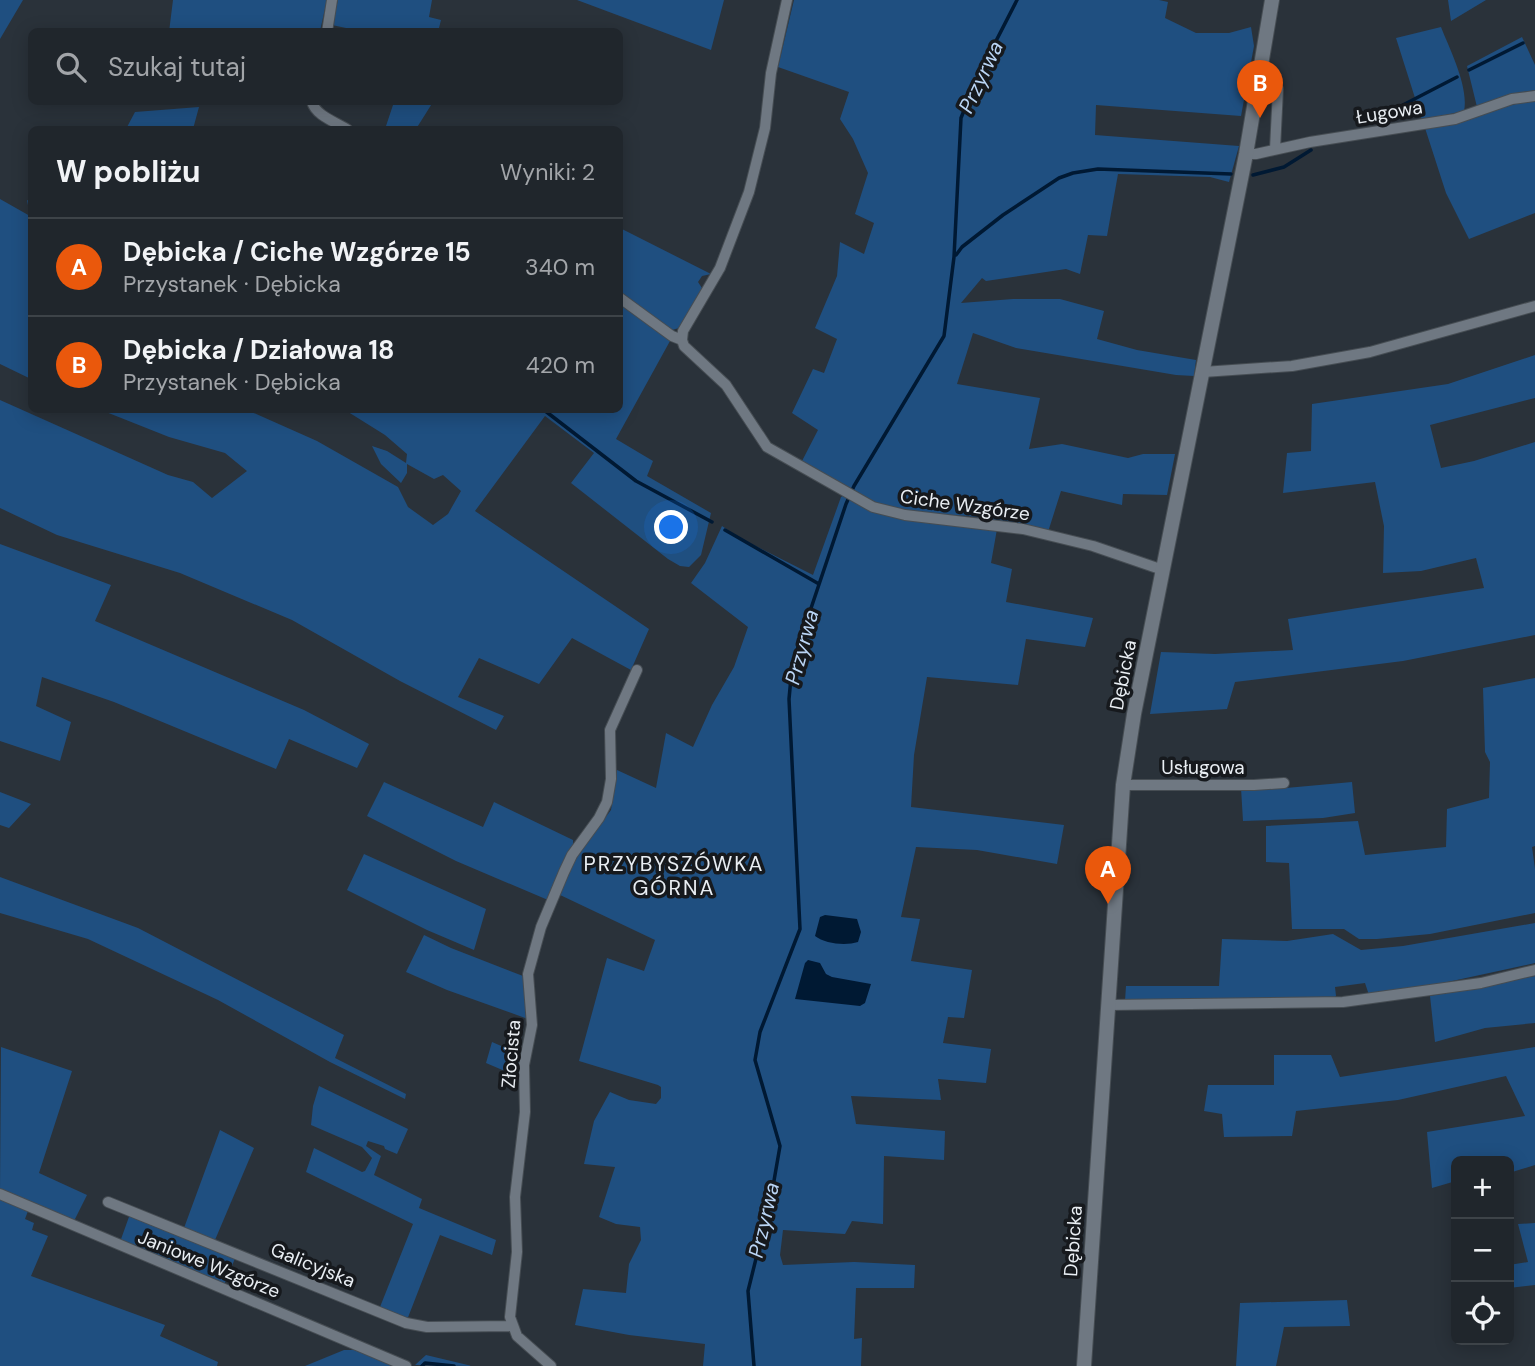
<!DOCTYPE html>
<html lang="pl">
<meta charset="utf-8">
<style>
body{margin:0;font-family:"DM Sans",sans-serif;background:#282e34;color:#f1f3f6}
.controls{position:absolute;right:21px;bottom:21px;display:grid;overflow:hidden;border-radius:10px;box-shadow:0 4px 18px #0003}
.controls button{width:63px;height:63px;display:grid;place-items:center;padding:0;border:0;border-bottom:2px solid #3d4348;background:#20262c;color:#f1f3f6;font:35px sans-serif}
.you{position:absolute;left:672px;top:528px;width:24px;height:24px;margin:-18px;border:5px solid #fff;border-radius:50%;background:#1a73e8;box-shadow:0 0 0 10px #1a73e833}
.badge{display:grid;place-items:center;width:46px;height:46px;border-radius:50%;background:#ea580c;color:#fff;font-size:23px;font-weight:700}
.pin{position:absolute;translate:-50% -58px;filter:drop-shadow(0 2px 4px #0008)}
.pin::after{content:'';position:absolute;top:37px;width:24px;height:21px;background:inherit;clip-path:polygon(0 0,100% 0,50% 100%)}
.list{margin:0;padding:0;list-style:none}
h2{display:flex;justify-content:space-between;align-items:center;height:91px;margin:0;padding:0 28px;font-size:30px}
h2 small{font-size:23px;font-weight:400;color:#a2a5a9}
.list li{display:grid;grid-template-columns:46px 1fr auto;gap:21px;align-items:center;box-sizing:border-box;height:98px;padding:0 28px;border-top:2px solid #3d4348}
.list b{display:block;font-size:26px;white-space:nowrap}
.list p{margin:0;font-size:23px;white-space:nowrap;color:#a2a5a9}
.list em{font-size:23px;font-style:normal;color:#a2a5a9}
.icon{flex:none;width:38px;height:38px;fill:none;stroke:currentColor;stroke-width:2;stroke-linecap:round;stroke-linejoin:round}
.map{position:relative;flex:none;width:1535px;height:1366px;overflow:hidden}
.search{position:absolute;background:#20262c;box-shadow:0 4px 18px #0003;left:28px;top:28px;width:595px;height:77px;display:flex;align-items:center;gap:18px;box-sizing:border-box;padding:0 24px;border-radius:10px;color:#a2a5a9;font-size:26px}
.panel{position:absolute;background:#20262c;box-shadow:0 4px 18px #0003;left:28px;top:126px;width:595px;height:287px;border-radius:10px}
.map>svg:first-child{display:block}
.green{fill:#1f4f80}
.water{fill:#001933}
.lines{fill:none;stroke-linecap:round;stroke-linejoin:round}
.stream{stroke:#001933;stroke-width:3.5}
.minor-casing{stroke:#464d53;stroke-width:12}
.tertiary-casing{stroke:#464d53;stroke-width:16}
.minor{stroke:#6f7882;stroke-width:10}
.tertiary{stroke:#6f7882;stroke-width:14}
.labels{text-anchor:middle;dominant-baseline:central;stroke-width:7;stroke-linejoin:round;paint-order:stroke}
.street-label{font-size:19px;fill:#e9eef3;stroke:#16191d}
.water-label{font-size:21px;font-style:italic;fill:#bad5f5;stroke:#16191d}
.neighbourhood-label{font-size:21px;letter-spacing:2px;fill:#e9eef3;stroke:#16191d}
</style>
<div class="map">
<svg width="1535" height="1366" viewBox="0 0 1535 1366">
<rect width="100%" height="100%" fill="#2a323a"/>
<path class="green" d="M0,0H23L0,39Z
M173,0H327L320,31L169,32Z
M338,0H432L429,17L441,20L438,32L360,31L332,25Z
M577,0H724L711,50Z
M794,0H1159L1168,2L1165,18L1196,33H1229L1251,27L1254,46L1241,116L1096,105L1095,135L1239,146L1229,182L1210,177L1118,174L1107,236L1088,235L1080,274L1066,269L986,281L982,278L961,303L1013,299H1060L1104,311L1097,339L1137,350L1196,360L1194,376L1176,375L1016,348L973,333L957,384L1040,398L1029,449L1062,444L1128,458L1143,454H1175L1167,495L1123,494L1122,505L1061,491L1048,532L1011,522L968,516L907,512L882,506L802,461L818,430L792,413L813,369L824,373L837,339L815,328L837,276L840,242L864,254L874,223L855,214L868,173L853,139L840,119L849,92L778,67Z
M1448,0H1486L1451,21Z
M1441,27C1450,50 1469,87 1464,111L1422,120L1396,38Z
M1522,37L1535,65V90L1507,95L1477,107L1467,66Z
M1535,99V213L1469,239L1446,193L1425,128Z
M394,102H433L416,129H385Z
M199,107L193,129H126L135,112Z
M0,199L30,216L27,200L31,202V379L0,364Z
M620,228L711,274L702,276L698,282L702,288L679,328L672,330L620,294Z
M620,304L670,341L616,439L653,461L647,476L711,513L701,555L689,567L680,566L668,559L571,483L594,453L545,416L475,511L649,629L631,670L572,638L539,684L479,658L458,697L504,716L496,730L400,681L292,620L180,573L57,535L0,508V400L168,475L193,482L212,498L247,471L225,453L169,437L101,410H247L317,441L398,487L408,507L433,525L448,514L461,491L443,475L434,479L407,464V473L401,483L381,464L372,446L387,451L406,463L407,454L385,435L345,410H620Z
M1535,355V398L1430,425L1441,468L1474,461L1535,442V635L1403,661L1235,682L1227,709L1150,714L1161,652L1215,654L1293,650L1288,619L1484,588L1476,558L1421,571L1383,573L1384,526L1375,482L1283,493L1287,453L1311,451L1312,404L1448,384Z
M844,495L898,518L997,529L991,563L1012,569L1006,602L1093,618L1085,647L1026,639L1018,685L927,677L914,755L911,807L1064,825L1057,864L977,850L916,847L901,917L920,919L911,961L972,970L964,1018L948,1017L943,1043L991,1049L986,1083L938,1079L941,1100L851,1096L856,1124L945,1131L944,1160L884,1156L883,1224L852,1221L845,1234L783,1230L780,1255L783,1265L854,1262L915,1265L914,1288H856L854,1339L862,1338L861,1366H703L705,1344L629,1335L575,1325L583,1289L626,1293L629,1264L641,1240L640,1227L616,1224L599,1217L615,1167L584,1164L594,1121L610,1092L629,1100L656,1104L661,1098V1087L658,1085L579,1061L607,958L644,971L655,940L558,894L579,853L611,810L617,770L656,788L666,733L693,747L712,705L734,667L748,627L691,583L705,563L722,526L738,537L813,575L841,497Z
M0,544L111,585L95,621L304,710L369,744L357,768L289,739L276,769L114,702L42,677L36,706L71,722L60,761L0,741Z
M1535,678V846L1532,847L1535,869V913L1430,934L1377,939H1359L1344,929H1292L1289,863L1266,862V826L1358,821L1365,855L1446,847L1447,809L1489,798L1490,762L1485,752L1483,688Z
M384,782L483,827L494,802L573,840V844L548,900L456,861L367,816Z
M1352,782L1355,813L1323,818L1243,821L1241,788H1286Z
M0,792L31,804L9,828L0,825Z
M364,854L486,909L474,950L427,930L347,890Z
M0,877L138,928L344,1035L335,1058L406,1094L405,1099L330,1062L218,1000L88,939L0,913Z
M1535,923V963L1429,986L1369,995L1365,983L1335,987L1336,996L1332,1000L1125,1001L1126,986H1219L1222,939L1287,941L1333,934L1361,950L1403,946Z
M424,935L451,948L523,976L529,1008L528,1019L447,990L406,972Z
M1535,976V1023L1485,1028L1435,1042L1430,996Z
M492,1042L520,1054L519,1077L486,1063Z
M1,1047L72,1071L39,1173L87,1195L73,1223L0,1191Z
M1535,1047V1165L1509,1173V1161H1456V1181L1432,1188L1427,1132L1525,1116L1506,1076L1398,1100L1296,1111L1292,1136L1224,1137L1222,1114L1204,1111L1208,1085H1274V1055H1331L1340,1077Z
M319,1086L408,1129L397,1154L385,1149L384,1146L368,1141L366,1146L381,1156L374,1175L422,1199L419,1208L496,1240L492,1255L440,1235L407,1320L380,1307L413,1224L306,1172L314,1148L362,1172L365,1171L372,1158L362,1147L311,1125L313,1106Z
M220,1130L254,1148L215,1240L184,1228Z
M0,1198L28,1211L25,1219L34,1223L32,1230L48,1236L31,1276L165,1325L160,1336L218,1362L217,1366H0Z
M130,1214L236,1256L224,1285L120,1242Z
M1535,1223V1285L1509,1288V1265L1528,1262L1518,1224Z
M1347,1300L1350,1326L1284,1327L1276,1366H1236L1240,1303Z
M344,1350H356L395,1366H305Z
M426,1355L472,1366L415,1365Z"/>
<path class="water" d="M825,915L857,919L861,932L858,942C846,946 825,944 815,936L820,917Z
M808,960L820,963L826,974L832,977L871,984L865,1003L860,1006L795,999L805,963Z"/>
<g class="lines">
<path class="stream" d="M1469,70L1523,43
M1372,121L1457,77
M1253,175L1284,167L1311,150
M956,255L962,247L1003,215L1059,178L1073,173L1098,169L1231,174
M544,410L636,481L712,522
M725,530L819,584
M422,1366L425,1363L454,1366
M754,1366L748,1291L771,1198L780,1146L755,1060L760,1032L800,929L789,699L792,667L798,647L846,504L854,486L944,336L954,257L961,118L978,76L1017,0"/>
<g class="minor-casing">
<path id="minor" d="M787,0L771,73L765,128L749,192L720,268L683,331L682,340L684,346L726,385L767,447L873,507L905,515L1023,529L1093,546L1163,570
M327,32L332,0
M1258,86L1278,89L1275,149
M312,102C316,116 336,122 348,130
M1246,154H1256L1310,142L1455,119L1512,99L1535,96
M620,298L672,336L682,340
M1203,372L1292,366L1370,352L1535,306
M1123,785H1254L1284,783
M1108,1005L1343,1002L1481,983L1535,970
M0,1194L406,1366
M108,1202L406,1323L427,1327L511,1326
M551,1366L517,1336L510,1317L517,1252L515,1197L525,1112L524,1065L532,1025L528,974L541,927L564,872L572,855L599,818L607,802L611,779L610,730L637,670"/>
</g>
<g class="tertiary-casing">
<path id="tertiary" d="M1084,1366L1123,785L1134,714L1246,154L1272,0"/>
</g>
<use href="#minor" class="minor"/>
<use href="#tertiary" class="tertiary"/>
</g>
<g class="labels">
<g class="street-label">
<text transform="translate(1389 112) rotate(-9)">Ługowa</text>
<text transform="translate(965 505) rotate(8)">Ciche Wzgórze</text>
<text transform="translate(1123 675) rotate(-79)">Dębicka</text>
<text x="1203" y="767">Usługowa</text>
<text transform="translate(511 1054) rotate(-85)">Złocista</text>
<text transform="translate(1073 1241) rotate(-86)">Dębicka</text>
<text transform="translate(209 1264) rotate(22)">Janiowe Wzgórze</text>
<text transform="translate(313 1265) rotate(22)">Galicyjska</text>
</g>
<g class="water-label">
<text transform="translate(981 77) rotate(-65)">Przyrwa</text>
<text transform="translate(802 647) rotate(-75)">Przyrwa</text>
<text transform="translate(764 1220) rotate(-77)">Przyrwa</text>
</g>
<g class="neighbourhood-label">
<text x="674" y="864">PRZYBYSZÓWKA<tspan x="674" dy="24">GÓRNA</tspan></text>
</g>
</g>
</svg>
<div class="controls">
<button>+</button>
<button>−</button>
<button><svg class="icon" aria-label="locate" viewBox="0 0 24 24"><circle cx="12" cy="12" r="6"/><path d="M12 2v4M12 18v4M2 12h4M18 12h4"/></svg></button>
</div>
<div class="you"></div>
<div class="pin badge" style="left:1108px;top:904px">A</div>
<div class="pin badge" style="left:1260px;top:118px">B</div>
<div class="search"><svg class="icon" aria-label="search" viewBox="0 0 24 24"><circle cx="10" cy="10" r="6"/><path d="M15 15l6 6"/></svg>Szukaj tutaj</div>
<section class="panel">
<h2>W pobliżu<small>Wyniki: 2</small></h2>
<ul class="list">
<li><span class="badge">A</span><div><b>Dębicka / Ciche Wzgórze 15</b><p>Przystanek · Dębicka</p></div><em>340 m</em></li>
<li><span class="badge">B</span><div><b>Dębicka / Działowa 18</b><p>Przystanek · Dębicka</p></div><em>420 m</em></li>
</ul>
</section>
</div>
